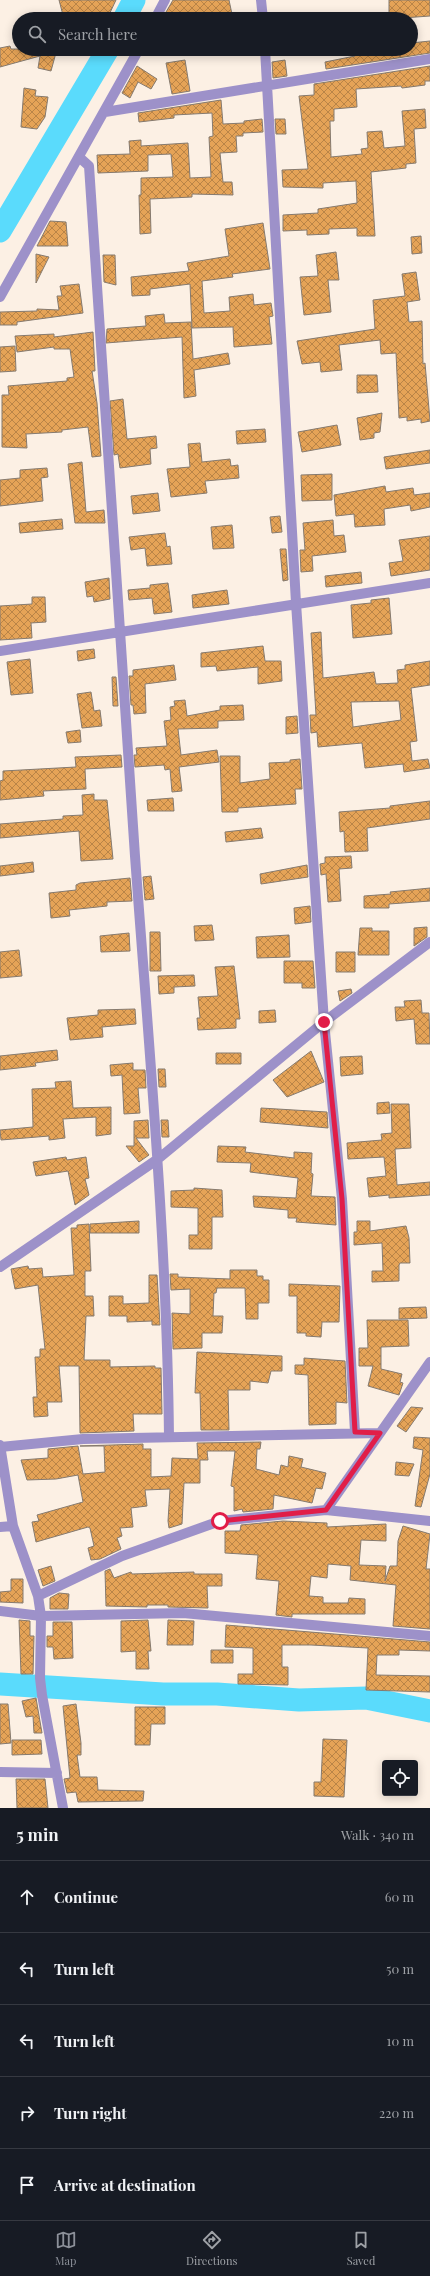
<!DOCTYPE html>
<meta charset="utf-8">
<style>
body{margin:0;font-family:"Playfair Display",serif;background:#20242c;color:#f1f3f6}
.controls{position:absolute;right:12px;bottom:12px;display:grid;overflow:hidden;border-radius:4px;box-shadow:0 2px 10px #0003}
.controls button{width:36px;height:36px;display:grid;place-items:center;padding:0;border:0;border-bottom:1px solid #363941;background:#171b24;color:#f1f3f6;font:20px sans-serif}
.stop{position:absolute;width:12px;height:12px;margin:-9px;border:3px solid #e11d48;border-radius:50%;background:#fff}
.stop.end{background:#e11d48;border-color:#fff;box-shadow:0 1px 4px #0008}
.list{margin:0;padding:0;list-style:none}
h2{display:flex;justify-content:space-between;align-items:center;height:52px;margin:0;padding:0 16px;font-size:17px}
h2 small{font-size:13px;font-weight:400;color:#9ea1a6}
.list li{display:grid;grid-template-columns:26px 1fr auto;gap:12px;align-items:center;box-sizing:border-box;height:72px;padding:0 16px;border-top:1px solid #363941}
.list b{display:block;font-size:15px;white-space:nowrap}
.list em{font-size:13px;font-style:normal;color:#9ea1a6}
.icon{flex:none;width:22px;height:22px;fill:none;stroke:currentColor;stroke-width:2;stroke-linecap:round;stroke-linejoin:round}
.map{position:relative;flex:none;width:430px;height:1808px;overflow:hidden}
.search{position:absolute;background:#171b24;box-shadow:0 2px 10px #0003;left:12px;right:12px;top:12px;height:44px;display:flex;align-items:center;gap:10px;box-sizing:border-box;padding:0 14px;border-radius:22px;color:#9ea1a6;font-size:15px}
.sheet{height:412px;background:#171b24}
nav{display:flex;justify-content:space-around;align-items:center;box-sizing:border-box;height:56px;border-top:1px solid #363941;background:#171b24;font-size:11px;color:#9ea1a6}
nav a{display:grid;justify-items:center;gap:2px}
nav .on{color:#8c9099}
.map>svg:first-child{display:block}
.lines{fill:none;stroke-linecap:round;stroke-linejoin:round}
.river{stroke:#5adbfc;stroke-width:23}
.building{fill:url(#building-cross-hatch);stroke:#857a6f;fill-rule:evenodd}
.street{stroke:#9d91c9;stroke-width:10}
.route{stroke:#e11d48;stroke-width:5}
</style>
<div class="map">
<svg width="430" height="1808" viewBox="0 0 430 1808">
<defs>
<pattern id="building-cross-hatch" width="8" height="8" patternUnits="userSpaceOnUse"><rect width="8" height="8" fill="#e5a357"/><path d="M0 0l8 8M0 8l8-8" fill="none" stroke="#b98447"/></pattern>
</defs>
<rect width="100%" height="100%" fill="#fcf0e4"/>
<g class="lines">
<path class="river" d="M124,19L134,0
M0,231L108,49
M0,1684L163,1694H217L299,1700L366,1698L430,1711"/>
</g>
<path class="building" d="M59,0H116L107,19H64Z
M173,0H229L233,19H162Z
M389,0H430V16L389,19Z
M430,41V53L326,69L325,62L355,56L354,49H411V43Z
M10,46L11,49H57L51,71L38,68L40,56L0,67V48Z
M185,60L190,91L172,94L166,63Z
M285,60L287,76L273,78L272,62Z
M137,66L157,79L151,89L138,82L130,98L122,93Z
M430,66V81H425V85L402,88L401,86L356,89L357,107L334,109V121H330L331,157L362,154L361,149L368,148L367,132L382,131L384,148L405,146L402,111L425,109L426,128L414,129L416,163L406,164V168L371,172L375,236H357V228L329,229V234L307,235V230L283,231V215L318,213V209L357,203L356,181L323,183V188L283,187L282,170L308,169L299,96L314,95V84Z
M24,88L36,90L35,96L48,97L45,117L37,129L21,127Z
M221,100L223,124L244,123V121L262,119L263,132L243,133V136H236L237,152L220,153L223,182H232L233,195L192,194V197L150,199L151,233L140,234L139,195H141V178L173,177L171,154L148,155V171L98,173L97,155L130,154L129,141L141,140V146L188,143L190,178L211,177L209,137L213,136L212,113L174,115V118L139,122L138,113Z
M275,119H285L286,134H276Z
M50,221L66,222L68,246H37Z
M263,223L270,269L232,274L233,277L202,281L204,313L230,311L229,297L253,294L254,305L271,303L273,316L269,317L272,344L234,347L233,327L192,328L190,284L150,289V295L132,296L131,277L189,271L187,263L229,256L225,229Z
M421,236L422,253L412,254L411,237Z
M336,252L339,280H328L331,312L304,315L300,277L318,276L316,255Z
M36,254L49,257L36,283Z
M103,255H115L116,285L104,282Z
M416,272L420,300L407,302L409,322L422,321L423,364L425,363L430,421L421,423V419L407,421V417L399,418L396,353L381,354L380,340L339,345L342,370L321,372L320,362L302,364L297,341L375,329L373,300L405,296L402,274Z
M79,284L83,313L17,322V325H0V312L37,311V309L59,310L57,296H62L60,286Z
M164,314L165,323L191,322L193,359L228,353L230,364L194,370L196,396L184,398L182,337L106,343L107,329L146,326L145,316Z
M93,332L95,371H92L97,403L101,456L92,457L88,427L62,430V432L26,434L27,448L2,447V395H9L8,386L67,381V378L74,377L70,349H54V347L17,352L15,336L54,334V337Z
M15,346L16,371L0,372V347Z
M357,375H377L378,392L357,393Z
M123,399L127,439L156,436L157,448L150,449L151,464L120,468L118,454L114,455L110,401Z
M382,413L380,432L374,433V438L360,440L357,418Z
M337,425L341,445L302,452L298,432Z
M265,429L266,442L237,444L236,431Z
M200,443L202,462L230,459L231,466L238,465L239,478L205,481L207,493L171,497L167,469L190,467L188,444Z
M430,450V463L386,469L384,457Z
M82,462L86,512L104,510L105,523H75L68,464Z
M47,468L48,477L41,478L43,501L0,506V480L20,478V470Z
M332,474V500L302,501L301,475Z
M385,486L386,492L413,488L414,495L430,493V507L411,511L410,505L384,509L385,525L355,527L354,514L336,516L334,495Z
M158,493L160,511L133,514L131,496Z
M280,516L282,532L272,533L270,517Z
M62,519L63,529L20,533L19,523Z
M333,520L334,536L344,535L346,552L312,556L313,571L301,572L300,550H305L303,523Z
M232,525L234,548L213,549L211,527Z
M165,533L167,547L170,546L172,564L147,566L145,548L131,550L129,537Z
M430,536V570L391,576L389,563L403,561L399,540Z
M280,549H286L288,580L283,581Z
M361,572L362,583L326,587L325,576Z
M109,578L110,599L94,602L93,596L87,597L85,582Z
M168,583L172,612L154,614L152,598L129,600L128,590L150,588V585Z
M227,590L229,604L193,608L192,595Z
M32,597H45L46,622L31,623L32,638L0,640V606L32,604Z
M389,598L392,634L353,638L351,605L371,603V600Z
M321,632L323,678L374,672L376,684L398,683L397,670L405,669V665L430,661V685L411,688L417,741L410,742L412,761L428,759L430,768L404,772L403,764L365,768L362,743L318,747L317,732L311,733L310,715H316L311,633ZM399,701L401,720L353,727L351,702Z
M263,646L265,661H281L282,681L258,684V667L217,671L216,666L201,667V653Z
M94,649L95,658L78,661L77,651Z
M30,659L33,693L11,695L7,662Z
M174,665L176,680L145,684L146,713L134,714L133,705H131L129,676H133V670Z
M112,677H116L118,706H113Z
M91,692L94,711L100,710L102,726L82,728L77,694Z
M185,700L187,716L220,710V706L243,705L244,720L218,721V728L178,729L181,755L217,750L219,762L179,767L182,791L172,792L170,769L165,770L164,765L135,767L134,755H137L136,748L167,746L164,721L171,720L170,707L175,706L174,701Z
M297,716L298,733L286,734V717Z
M80,730L81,742L68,743L66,732Z
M121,755L122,767L85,769L86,789L43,791L44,796L0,800V781L3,780V771L76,767L75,757Z
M220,756H240V783L270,779L269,763L290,762V760L300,759L302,789H295L296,804L238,808V812H222Z
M94,794V800H107L113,859L81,861L79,831L0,838V824L63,819V816L83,815L82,795Z
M173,798L174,811H148L147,800Z
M430,801V819L367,828L368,851L345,852L344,831L340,832L339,812L390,808V806Z
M261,828L263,838L226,842L225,832Z
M351,856L352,868L339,869L341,901L328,902L326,874L321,875L320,864L325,863V857Z
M33,862L34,872L0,876V866Z
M307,865L308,877L261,884L260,874Z
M151,876L154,899L145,900L143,877Z
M130,878L132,901L107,902V906L69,910L70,916L51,918L49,893L76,890V885L80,883Z
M430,888V901L389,904V908H364V896L391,894L390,892Z
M310,906L311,922L295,924L294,908Z
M212,925L214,940L195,941L194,926Z
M427,927V937L414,946V928Z
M360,928H372V931H389V955H358Z
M150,932H160L161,971H150Z
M129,933L130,951L101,952L100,936Z
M289,935L290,957L257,958L256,937Z
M19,950L22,976L0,978V952Z
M336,952H355V972H336Z
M284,961H313L315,988H302V983H284Z
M234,966L240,1019H236V1028L198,1030L197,1018H200L198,997L218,996L215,967Z
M194,975L195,986L174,987V993L159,994L158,976Z
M351,989L352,993L340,1001L338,991Z
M421,1000L422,1013H429L430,1044H416L414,1019L396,1021L395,1007H405L404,1001Z
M135,1009L136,1024L102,1027L103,1037L70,1040L67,1018L98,1015V1010Z
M275,1010L276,1022L259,1023V1011Z
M57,1050L58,1060L35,1063L36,1066L0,1070V1056Z
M311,1051L324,1082L287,1097L273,1080Z
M216,1053H241V1064H216Z
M362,1056L363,1074L341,1076L340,1057Z
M133,1063V1070H145L146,1088H138L140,1113L124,1114L122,1075L111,1076L110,1065Z
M158,1069H165L166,1087H159Z
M71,1081L73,1108L111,1107V1134L96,1136V1117L63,1119L65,1138L49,1140V1136L1,1140L0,1130L33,1127L32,1089L56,1088L55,1082Z
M389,1102L390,1113L377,1114V1103Z
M391,1104H409L411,1148L395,1149L397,1185L430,1182V1195L389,1198V1195L369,1197L367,1178L386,1176L384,1157L348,1159L347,1143L382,1140L381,1134L392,1133Z
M261,1108L327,1112L328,1128L260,1122Z
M148,1120L149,1138H136L149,1155L139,1162L126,1146H134V1121Z
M161,1120H168L169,1137H162Z
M218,1146L246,1147L245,1152L294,1158V1152L312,1153L311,1173L313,1174L311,1196L335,1197L336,1225L296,1222L297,1218H288V1210L254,1207L253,1196L296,1198L298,1178L250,1172L251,1163L217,1162Z
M66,1157L67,1160L86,1157L89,1178L85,1179L89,1195L75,1205L68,1171L36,1176L33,1162Z
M194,1188L222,1190L223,1217H212V1249H189V1235H198V1208L171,1207V1191L194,1190Z
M139,1221V1233H90V1224Z
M357,1221H370V1231L406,1226L409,1238L410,1263H400L399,1265V1281L372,1282V1271H383L382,1243L354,1245V1232H357Z
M89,1224L91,1271H85V1296H93L94,1316H86L84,1360H110V1367L155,1366V1368H161L162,1414H133L134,1431L80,1433L79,1366H59L62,1402H47L48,1416L34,1417L33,1397H37L35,1357H40V1349H45L38,1285L15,1289L11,1269L28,1266L29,1269L42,1268L43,1277L74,1275L71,1228H77V1225Z
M230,1270H257V1276H263V1280H269V1303H258V1319H246L245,1288H217L216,1293H214L213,1316H223L222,1333H202V1348L173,1349L172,1313L190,1314V1289L171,1290L170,1274H178V1277L230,1279Z
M149,1275H157L160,1325H152V1321L127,1322V1316H109V1296H123V1304L149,1303Z
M289,1284L340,1286L339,1322H322L321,1337L306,1336V1333H297V1296H289Z
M426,1307L427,1318L399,1319V1308Z
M367,1320H408L409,1346L381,1347V1369L402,1374L400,1382L403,1383L399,1395L368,1386L373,1366H359V1348H368Z
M197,1352L282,1356V1371H271L268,1383L250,1381V1390H228L229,1430H201L200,1393H195Z
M304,1358L345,1361L347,1403L336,1402V1424L309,1425L308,1375L295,1374V1365H304Z
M411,1407L423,1408L406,1432L397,1426Z
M414,1437L430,1438V1474L421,1507L415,1506L423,1450L413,1448Z
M261,1442L260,1449H257L256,1469L279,1475L281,1465L288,1467L289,1456L303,1459L301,1467L326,1473L322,1489L316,1488L312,1503L274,1495L273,1509L243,1512L242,1509L234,1511V1487L231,1486L235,1451H207L208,1460H200V1483H184L182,1524L169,1528L168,1521L170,1489L145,1490L147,1506L131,1508L133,1527L120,1528L122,1536L117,1538L121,1549L100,1559L91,1560L88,1548L94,1546L90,1528L88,1527L36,1542L32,1522L39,1521L37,1515L83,1502L78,1475L56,1479L27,1480L21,1460L48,1458V1449L78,1446L83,1474L105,1472L104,1446H80L143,1444V1449H151V1477L171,1476L172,1458L198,1459L197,1443Z
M396,1462L414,1464L409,1476L395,1475Z
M283,1521L327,1523V1527L386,1524V1541L361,1540L359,1565L386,1566L385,1581L390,1566H397L398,1541L403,1526L430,1534L426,1569H430V1629L393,1626L396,1585L350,1580L351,1566L328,1564L327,1578L311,1576L309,1596L323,1597V1603H348L349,1598L365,1599V1614H292V1617L276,1615L279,1581L256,1579L258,1555L225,1553V1531H240L241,1525Z
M51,1566L55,1581L43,1586L38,1570Z
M110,1569L114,1578L131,1572L132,1574L194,1572V1574H222V1586H207L208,1608L168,1607V1605H147V1607L106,1606L105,1571Z
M11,1579H23V1603L0,1602V1592L11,1591Z
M59,1593L69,1594L68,1609H50V1598Z
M19,1620L30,1621V1636H34L33,1674H21Z
M148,1620L151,1651H148L149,1669H136V1651L121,1652V1621Z
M168,1620L194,1621L193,1645H167Z
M53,1622H72L73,1658L54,1659L53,1647H47V1636H53Z
M226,1625L430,1642V1651L399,1650V1655H377L376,1675L430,1676V1692L366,1690L368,1648L311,1645H282V1667H288V1685L238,1684V1674H253V1648L225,1647Z
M211,1650H233V1663H211Z
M36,1698L42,1733H34L33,1716L26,1717L22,1701Z
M0,1704H8L11,1743L0,1744Z
M76,1704L81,1743V1755H77L80,1777H97L98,1790L144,1791L143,1801L78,1802L76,1792L67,1793L64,1779L70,1778L63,1706Z
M135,1707H165V1724H151L150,1745H135Z
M323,1739L347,1740L344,1797L314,1796V1782H321Z
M12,1740H41L42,1754L12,1755Z
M16,1779H45L48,1808H17Z"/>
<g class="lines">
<path class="street" d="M261,0L263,19
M155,19L165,0
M265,49L296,603L324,1022L342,1199L355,1432
M105,112L430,59
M79,157L89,166C103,396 118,626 135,856C149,1049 167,1243 169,1437
M0,297L139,49
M0,651L430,583
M0,1267L158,1159L324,1022L430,942
M0,1445L13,1526L38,1596L41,1616L40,1678L42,1695L63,1808
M0,1447L83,1439L380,1433
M326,1510L430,1521
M0,1527L13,1526
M38,1596L122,1556L220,1521L326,1510L430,1362
M0,1611L41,1616L183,1613L430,1636
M0,1772L57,1773"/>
</g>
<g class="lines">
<path class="route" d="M220,1521L326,1510L380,1433L355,1432L342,1199L324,1022"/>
</g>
</svg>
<div class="controls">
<button><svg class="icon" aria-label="locate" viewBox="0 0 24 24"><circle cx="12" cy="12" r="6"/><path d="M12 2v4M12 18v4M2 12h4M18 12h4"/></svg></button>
</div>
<div class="stop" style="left:220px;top:1521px"></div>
<div class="stop end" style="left:324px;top:1022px"></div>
<div class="search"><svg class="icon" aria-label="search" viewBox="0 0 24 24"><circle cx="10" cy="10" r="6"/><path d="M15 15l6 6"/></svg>Search here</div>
</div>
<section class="sheet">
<h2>5 min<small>Walk · 340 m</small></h2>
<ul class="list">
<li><svg class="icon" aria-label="ahead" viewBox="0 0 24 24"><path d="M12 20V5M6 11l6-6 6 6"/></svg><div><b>Continue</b></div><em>60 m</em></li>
<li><svg class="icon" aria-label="left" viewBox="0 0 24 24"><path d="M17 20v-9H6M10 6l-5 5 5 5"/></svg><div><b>Turn left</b></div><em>50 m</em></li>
<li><svg class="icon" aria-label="left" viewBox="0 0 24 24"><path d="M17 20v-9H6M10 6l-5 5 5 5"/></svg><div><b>Turn left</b></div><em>10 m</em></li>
<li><svg class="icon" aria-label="right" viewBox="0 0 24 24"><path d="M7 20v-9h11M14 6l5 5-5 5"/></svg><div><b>Turn right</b></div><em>220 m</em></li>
<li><svg class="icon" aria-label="arrive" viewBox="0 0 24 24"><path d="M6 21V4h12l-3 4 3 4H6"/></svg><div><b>Arrive at destination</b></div></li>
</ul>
</section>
<nav>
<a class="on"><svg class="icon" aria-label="map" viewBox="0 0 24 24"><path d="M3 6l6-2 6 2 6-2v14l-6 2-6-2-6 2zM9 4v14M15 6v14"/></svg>Map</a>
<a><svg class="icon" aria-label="directions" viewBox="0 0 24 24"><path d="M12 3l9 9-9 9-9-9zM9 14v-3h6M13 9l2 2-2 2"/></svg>Directions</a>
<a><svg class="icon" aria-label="saved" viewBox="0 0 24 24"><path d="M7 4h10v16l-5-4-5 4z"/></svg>Saved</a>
</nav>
